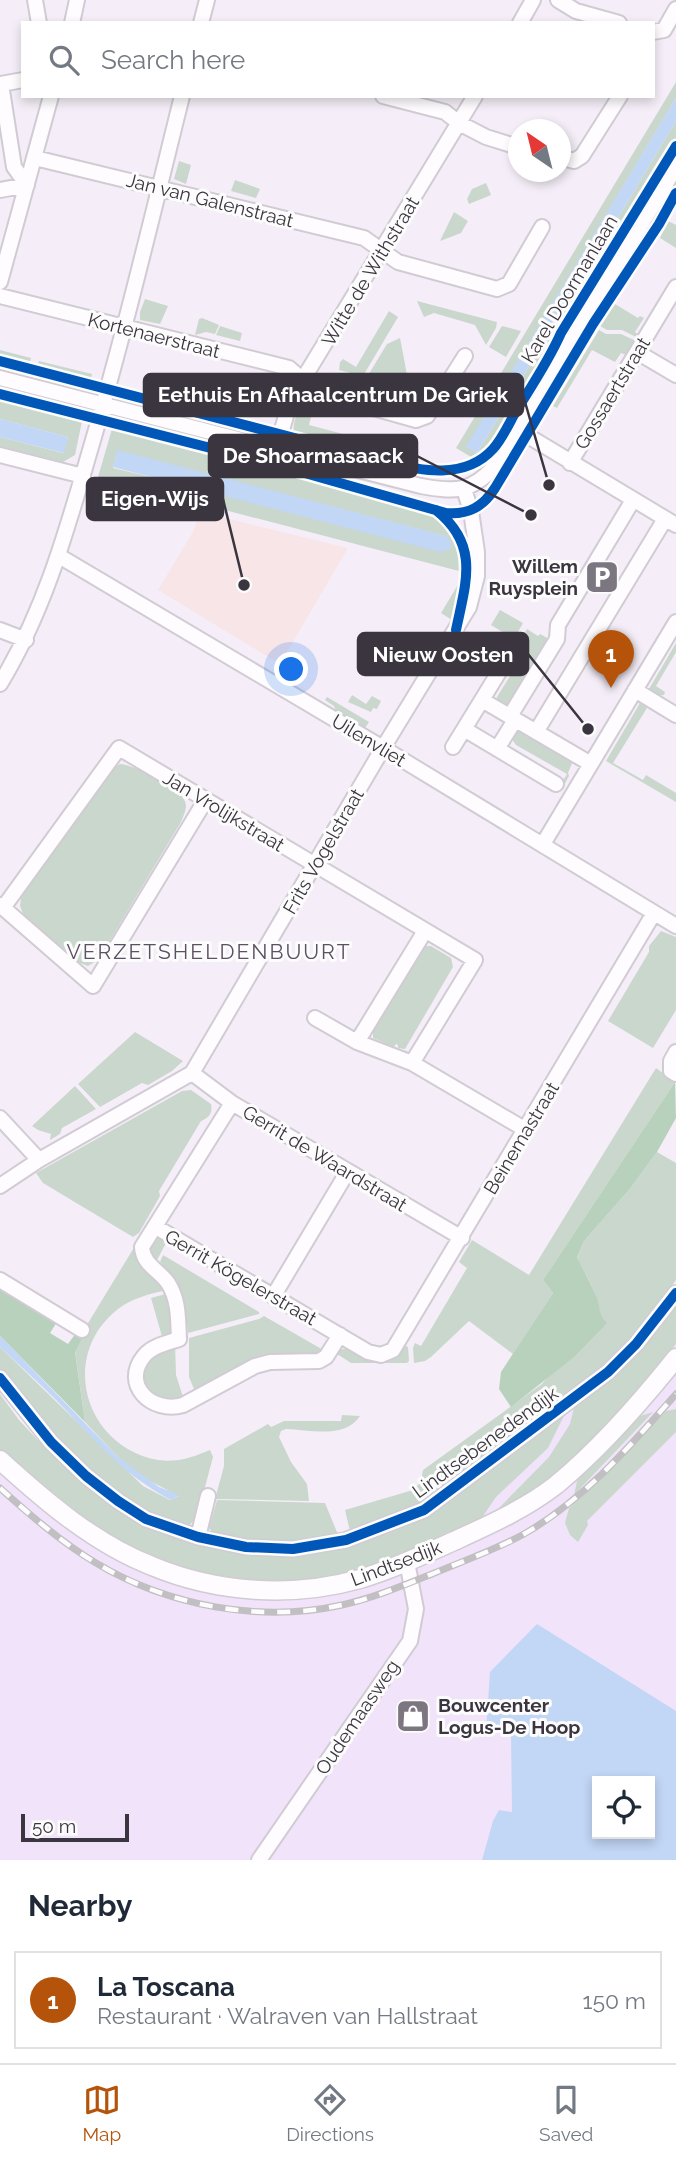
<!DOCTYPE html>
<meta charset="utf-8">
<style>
body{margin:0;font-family:Raleway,sans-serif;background:#f6f6f7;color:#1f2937}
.controls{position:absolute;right:21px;bottom:21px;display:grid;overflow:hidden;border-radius:0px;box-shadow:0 4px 10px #0003}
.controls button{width:63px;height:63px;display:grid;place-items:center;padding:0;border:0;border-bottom:2px solid #e0e1e3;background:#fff;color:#1f2937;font:35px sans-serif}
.compass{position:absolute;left:508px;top:119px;width:63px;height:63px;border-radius:50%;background:#fff;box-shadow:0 4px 10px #0003;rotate:325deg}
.scale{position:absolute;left:21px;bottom:18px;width:108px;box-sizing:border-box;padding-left:7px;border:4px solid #3b353f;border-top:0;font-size:19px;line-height:24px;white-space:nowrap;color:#3b353f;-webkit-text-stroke:5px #fcfcfc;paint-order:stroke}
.you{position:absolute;left:292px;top:670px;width:24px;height:24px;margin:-18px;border:5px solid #fff;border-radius:50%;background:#1a73e8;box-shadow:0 0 0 10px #1a73e833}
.badge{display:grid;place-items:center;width:46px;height:46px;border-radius:50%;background:#b45309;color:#fff;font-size:23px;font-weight:700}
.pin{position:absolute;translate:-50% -58px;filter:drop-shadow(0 2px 4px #0008)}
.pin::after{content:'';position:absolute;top:37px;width:24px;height:21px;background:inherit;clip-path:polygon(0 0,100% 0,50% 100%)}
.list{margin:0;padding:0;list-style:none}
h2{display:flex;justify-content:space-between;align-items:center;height:91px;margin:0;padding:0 28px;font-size:30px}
h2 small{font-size:23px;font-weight:400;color:#747a83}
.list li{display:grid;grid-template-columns:46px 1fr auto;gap:21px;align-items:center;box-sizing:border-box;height:98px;margin:0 14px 14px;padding:0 14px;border:2px solid #e0e1e3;border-radius:0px}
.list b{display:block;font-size:26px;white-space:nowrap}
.list p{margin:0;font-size:23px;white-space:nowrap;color:#747a83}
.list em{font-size:23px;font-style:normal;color:#747a83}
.icon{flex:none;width:38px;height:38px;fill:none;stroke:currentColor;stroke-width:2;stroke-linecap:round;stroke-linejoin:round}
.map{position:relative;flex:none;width:676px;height:1860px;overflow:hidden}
.search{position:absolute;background:#fff;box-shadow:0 4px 10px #0003;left:21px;right:21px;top:21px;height:77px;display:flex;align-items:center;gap:18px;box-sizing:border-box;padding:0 24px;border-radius:0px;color:#747a83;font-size:26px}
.sheet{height:203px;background:#fff}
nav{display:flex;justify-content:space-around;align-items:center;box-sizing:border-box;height:98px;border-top:2px solid #e0e1e3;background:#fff;font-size:19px;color:#747a83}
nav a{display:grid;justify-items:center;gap:4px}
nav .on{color:#b45309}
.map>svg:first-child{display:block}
.built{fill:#f1e3f9;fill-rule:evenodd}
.education{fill:#f7e5e7}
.green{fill:#c9d7cd;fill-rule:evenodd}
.forest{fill:#b7d1bd}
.water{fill:#c2d6f5;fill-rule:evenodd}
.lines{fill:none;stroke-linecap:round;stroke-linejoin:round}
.minor-casing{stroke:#d1cbd4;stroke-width:18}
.major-casing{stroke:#d1cbd4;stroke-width:21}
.minor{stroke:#fefcfe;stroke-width:14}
.major{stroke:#fefcfe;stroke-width:18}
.rail-casing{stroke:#c1bfc2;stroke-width:7}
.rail{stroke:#fcfcfc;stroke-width:4.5;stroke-dasharray:13;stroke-linecap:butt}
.cycleway-casing{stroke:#fcfcfc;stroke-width:15}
.cycleway{stroke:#0057b8;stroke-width:10}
.labels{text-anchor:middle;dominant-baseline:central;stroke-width:6;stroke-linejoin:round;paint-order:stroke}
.street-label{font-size:19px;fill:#3b353f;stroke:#fcfcfc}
.poi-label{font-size:19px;font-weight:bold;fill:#3b353f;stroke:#fcfcfc;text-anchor:end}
.neighbourhood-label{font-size:21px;letter-spacing:2px;fill:#5d5064;stroke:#fcfcfc}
.leader{fill:none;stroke:#3b353f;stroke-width:2.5}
.callout-dot{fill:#3b353f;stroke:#fcfcfc;stroke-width:2.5}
.callout{fill:#3b353f;stroke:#3b353f;stroke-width:2.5}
.callout-label{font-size:21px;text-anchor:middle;font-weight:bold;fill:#fff}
</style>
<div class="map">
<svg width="676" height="1860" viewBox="0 0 676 1860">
<rect width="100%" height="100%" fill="#f5eef8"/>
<path class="built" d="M676,1316V1860H0V1435L232,1572L464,1503ZM597,1781H650V1834H597Z"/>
<path class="education" d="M200,512L348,548L280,664L158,590L193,532Z"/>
<path class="green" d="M676,82V98L467,447L477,453L676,121V142L615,242L611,243C593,278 567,310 550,347L552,349L495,442L478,458L475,455L471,457L456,448Z
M179,161L191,165L186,184L174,179Z
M235,180L260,189L256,198L231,191Z
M486,183L491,195L469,204L467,199L472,189Z
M454,212L468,221L461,233L440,241Z
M668,221L676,225V248L660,238Z
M145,299L168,306L160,324L140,320V312Z
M417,301L497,322L496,328L486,345L475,325L434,313L424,317Z
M615,304L638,318L640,316L644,318L635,332L639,335L638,338L622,330H607L600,326Z
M389,311L398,317L363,376L339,370L340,362L343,359L356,367Z
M202,318L219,325L215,334L206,332L195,335L199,319Z
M220,326L242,333L240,341L216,335Z
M502,326L521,331L506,357L489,347Z
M599,330L606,334H621L636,341L626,355L621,353L615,362L592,350L557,408L553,406Z
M400,338L408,380L389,383L367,377L387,344Z
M0,350L31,358L29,366L0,359Z
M39,361L92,374L90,382L37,368Z
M37,373L89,387L88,391L38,380L35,378Z
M0,384L83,408L82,412L0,390Z
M0,399L82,421L75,455L63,462L0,446V437L63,453L68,437L0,419Z
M305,400L314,405L309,425L408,451L405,459L294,432C292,422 299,408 305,400Z
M135,423L191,434V441L134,426Z
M112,429C187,448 261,468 335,487C361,494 417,506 437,519C455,531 459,551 459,571L98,477ZM117,451L445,536L448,537L202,489L113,468Z
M375,462L436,474L435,476L379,468Z
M462,578L461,600L452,620L441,613Z
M500,610L523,623L514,639L491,625Z
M527,629L538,636L540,634L549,639L510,705L505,707L496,700L497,697L528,647L519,642Z
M676,643V652L656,686L665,692L664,695L657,696L649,689Z
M352,695L366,704L372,696L381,701L377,709L373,708L371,712L348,702Z
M327,697L369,722L365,728L336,711L334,706L325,700Z
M640,703L647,708L613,763L643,780L646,775L676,793V802L606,761Z
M515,731H521L573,761L568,773L569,776L562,789L559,787L567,774L516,745L511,738Z
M120,764C137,766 184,787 186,805C186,811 183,817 181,822L109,942L96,961L88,966L80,963L24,916L20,906L21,898L111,769Z
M661,931L676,937V1010L653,1048L608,1021L649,952V946Z
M425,946H431L451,958L453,967L405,1049L398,1048V1045L396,1044L394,1047L373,1038V1031L421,950Z
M135,1032L183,1061L172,1071L148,1085L142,1083L100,1107L78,1084Z
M656,1068L675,1082L543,1280L553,1293L513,1354L469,1321L431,1357L425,1361L414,1363L413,1348L415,1343L421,1346L467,1268L459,1262L472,1240L529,1275Z
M75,1086L96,1109L62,1128L60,1134L50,1140L51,1134L38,1130L32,1126Z
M191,1090L211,1104C213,1113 209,1118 201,1121L159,1191L160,1196L139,1233L133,1237L43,1183L36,1173L182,1091Z
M657,1152L676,1163V1280L639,1331L617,1356L588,1382L445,1489L406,1510L350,1531L345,1510L413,1490L421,1482L423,1470L542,1384L599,1314C598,1293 587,1276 577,1259L584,1241L629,1190Z
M153,1232L165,1238L163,1242L166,1243L156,1262L146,1249Z
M138,1241L167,1290C150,1294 132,1298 118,1309C58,1356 85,1447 158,1460C176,1463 194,1457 210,1450L213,1457L197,1517L186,1529L131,1505L80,1466L0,1372V1347L143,1486L170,1500L179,1496L144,1478L118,1457L85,1422L75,1351L82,1333Z
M163,1255L259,1312V1314L188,1333C185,1300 184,1288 160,1262Z
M169,1293L173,1334L163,1340L151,1298Z
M676,1298V1344L645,1383L571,1463L518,1502L501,1511L498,1509L549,1457L570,1424L574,1408L578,1400Z
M264,1316L325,1351L323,1354L286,1358L196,1394L189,1377V1338L259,1319Z
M175,1343L176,1375L184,1400H154L141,1383L146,1360Z
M404,1345L408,1347L409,1361L407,1363H351L334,1352L346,1348L363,1357L401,1350Z
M0,1394L19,1420L50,1453L81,1480L202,1545L354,1542L392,1531L433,1508L560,1413L565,1414L548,1448L496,1497L481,1519L407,1554L350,1574L303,1582H250L207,1575L133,1551L60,1503L0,1453Z
M676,1409V1432L587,1521L588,1525L578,1542L570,1535L565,1523L569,1508L593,1486L666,1411Z
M653,1412L574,1495L578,1477L637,1417Z
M342,1415L360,1416C345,1439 310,1430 286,1429L281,1431L279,1437L291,1462L307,1484L309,1501L215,1499L224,1466V1449L268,1424L271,1427L284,1421H341Z
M217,1500L325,1503L339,1537L282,1544L215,1537L209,1528Z"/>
<path class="forest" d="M675,1082L676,1118L657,1152L629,1190L584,1241L577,1258C584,1271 591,1283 596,1296C602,1310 596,1311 607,1323L574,1357L511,1407L499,1389L501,1372L553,1293L543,1280Z
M0,1284L57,1322L50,1333L68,1344L76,1333L83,1336L75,1352L85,1422L0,1336Z"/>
<path class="water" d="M676,98V121L477,453L466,447Z
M0,419L68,437L64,453L0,437Z
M117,450L446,536L451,543L450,549L440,552L113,467Z
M0,1336L118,1457L159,1487L180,1495L171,1500C117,1471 94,1438 52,1396C35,1379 17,1363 0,1347Z
M537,1624L676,1711V1860H482L493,1821L499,1810L512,1812L511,1732H486L490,1672ZM597,1781H650V1834H597Z"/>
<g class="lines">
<g class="minor-casing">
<path id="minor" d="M35,0L39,23
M558,0L576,11L619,23
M72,23L77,0
M201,23L207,0
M520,23L533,0
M653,32L664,30L676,9
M383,96L445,112L459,123L486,137L518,147
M560,157L574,161L582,156L620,96
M35,158L364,238L398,262L497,289L509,284L542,227
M0,190L27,185L14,167L1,84L23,80
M0,282L51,96
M0,296L289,368L317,392L416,420L427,416L465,356
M637,352L676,375
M0,378L421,486C454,492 471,493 495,466L676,167
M518,430L676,525
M276,450L291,399L475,96
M0,455L83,476
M570,463L676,287
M59,556L383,748L676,926
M0,630L26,640
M0,684C45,610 67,529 91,447C125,331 153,213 182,96
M635,690L676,715
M482,700L591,764
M510,716L557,639L558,625L633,500
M464,729L556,784
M536,732L665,519
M453,747L515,646
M497,749L515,720
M543,844L676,622
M0,905L93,986L205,801
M3,908L119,748L475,960L412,1063
M315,1018L357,1042L412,1063L526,1130
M357,1042L425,931
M676,1052L671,1061V1071L676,1074
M192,1073L383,748L469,607L477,576V552L471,511L464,489
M192,1073L232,1103L462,1238
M232,1103L142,1247C143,1265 159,1270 168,1283C179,1300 178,1319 179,1339C167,1343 152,1346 144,1356C121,1384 151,1414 183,1405L255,1366L270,1362L319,1361L326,1357L340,1335
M0,1118L39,1160
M0,1186L39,1160L192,1073
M156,1227L368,1352L381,1355L393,1350L654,913
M0,1280L82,1330
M274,1295L348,1171
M0,1378L51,1442L86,1476L118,1501L146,1519L198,1537L246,1547L293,1549L346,1540L424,1510L608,1372L636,1344L676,1293
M198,1537L208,1496
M259,1860L410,1641L416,1609L407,1562"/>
</g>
<g class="major-casing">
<path id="major" d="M0,1460C45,1501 95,1544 152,1566C217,1593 292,1598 360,1579C393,1569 423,1555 454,1541C489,1525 525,1509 556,1485C601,1448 640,1403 676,1358"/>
</g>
<use href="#minor" class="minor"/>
<use href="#major" class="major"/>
<g class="rail-casing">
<path id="rail" d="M0,1488C30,1515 61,1542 96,1563C168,1606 260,1623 342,1605C373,1598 402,1586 432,1574C463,1561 495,1550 524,1534C584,1500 631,1445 676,1394"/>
</g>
<use href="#rail" class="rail"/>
<g class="cycleway-casing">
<path id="cycleway" d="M0,361L386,462C421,471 465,480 493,449C503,438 510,421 518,408C533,384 549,360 561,333L676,146
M0,394L273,464L446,513C468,515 483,507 495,488L593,324L659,224L676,193
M436,510C480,545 466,582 456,630
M0,1378L51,1442L86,1476L118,1501L146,1519L198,1537L246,1547L293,1549L346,1540L424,1510L608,1372L636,1344L676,1293"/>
</g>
<use href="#cycleway" class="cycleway"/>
</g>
<defs>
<g id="parking-square" transform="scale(1.75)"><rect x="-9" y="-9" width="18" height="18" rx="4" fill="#7c7680" stroke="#fcfcfc"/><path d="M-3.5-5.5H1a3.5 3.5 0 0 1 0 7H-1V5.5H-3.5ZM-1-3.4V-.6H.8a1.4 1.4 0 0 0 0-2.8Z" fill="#fff"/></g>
<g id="shop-square" transform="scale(1.75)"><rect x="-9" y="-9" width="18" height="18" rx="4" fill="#7c7680" stroke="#fcfcfc"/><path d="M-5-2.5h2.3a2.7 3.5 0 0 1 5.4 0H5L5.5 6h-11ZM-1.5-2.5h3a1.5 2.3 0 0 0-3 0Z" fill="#fff"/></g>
</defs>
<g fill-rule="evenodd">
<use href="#parking-square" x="602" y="577"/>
<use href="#shop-square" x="413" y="1716"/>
</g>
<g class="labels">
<g class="street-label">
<text transform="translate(210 200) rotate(14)">Jan van Galenstraat</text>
<text transform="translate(370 271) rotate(-59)">Witte de Withstraat</text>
<text transform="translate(569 289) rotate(-59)">Karel Doormanlaan</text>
<text transform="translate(154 335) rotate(14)">Kortenaerstraat</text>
<text transform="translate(612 393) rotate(-59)">Gossaertstraat</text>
<text transform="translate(369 740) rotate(31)">Uilenvliet</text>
<text transform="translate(224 811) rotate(31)">Jan Vrolijkstraat</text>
<text transform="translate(323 851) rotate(-60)">Frits Vogelstraat</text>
<text transform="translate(521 1138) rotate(-59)">Beinemastraat</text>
<text transform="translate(325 1158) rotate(31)">Gerrit de Waardstraat</text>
<text transform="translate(241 1277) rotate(30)">Gerrit Kögelerstraat</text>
<text transform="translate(485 1442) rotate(-36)">Lindtsebenedendijk</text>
<text transform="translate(396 1563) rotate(-21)">Lindtsedijk</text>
<text transform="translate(357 1717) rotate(-56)">Oudemaasweg</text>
</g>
<g class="poi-label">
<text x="578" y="566">Willem<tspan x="578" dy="22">Ruysplein</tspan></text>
<text x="438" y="1705" text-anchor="start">Bouwcenter<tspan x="438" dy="22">Logus-De Hoop</tspan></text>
</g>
<g class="neighbourhood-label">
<text x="209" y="951">VERZETSHELDENBUURT</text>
</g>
</g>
<path class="leader" d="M549 485L523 395M531 515L417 456M244 585L223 499M588 729L528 654"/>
<g class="callout-dot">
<circle cx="549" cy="485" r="7"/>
<circle cx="531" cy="515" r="7"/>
<circle cx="244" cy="585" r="7"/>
<circle cx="588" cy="729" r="7"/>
</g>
<g class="callout">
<rect x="144" y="374" width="379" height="42" rx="7"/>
<rect x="209" y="435" width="208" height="42" rx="7"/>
<rect x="87" y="478" width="136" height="42" rx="7"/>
<rect x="358" y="633" width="170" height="42" rx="7"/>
</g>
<g class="callout-label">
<text x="333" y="402">Eethuis En Afhaalcentrum De Griek</text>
<text x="313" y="463">De Shoarmasaack</text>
<text x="155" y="506">Eigen-Wijs</text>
<text x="443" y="662">Nieuw Oosten</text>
</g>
</svg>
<div class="controls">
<button><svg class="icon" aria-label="locate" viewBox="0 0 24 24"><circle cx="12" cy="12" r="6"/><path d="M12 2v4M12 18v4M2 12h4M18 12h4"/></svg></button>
</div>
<svg class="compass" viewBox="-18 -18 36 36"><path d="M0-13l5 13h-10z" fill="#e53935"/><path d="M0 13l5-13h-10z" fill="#747a83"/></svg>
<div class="scale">50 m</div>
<div class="you"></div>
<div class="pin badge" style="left:611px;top:688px">1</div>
<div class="search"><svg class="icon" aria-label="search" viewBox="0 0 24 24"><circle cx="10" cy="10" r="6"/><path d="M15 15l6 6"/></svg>Search here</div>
</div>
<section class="sheet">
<h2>Nearby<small></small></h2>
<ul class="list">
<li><span class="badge">1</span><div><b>La Toscana</b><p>Restaurant · Walraven van Hallstraat</p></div><em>150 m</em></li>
</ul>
</section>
<nav>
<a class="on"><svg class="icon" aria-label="map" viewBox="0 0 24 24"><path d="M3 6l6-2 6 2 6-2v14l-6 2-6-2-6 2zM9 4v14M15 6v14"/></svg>Map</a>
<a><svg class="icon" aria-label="directions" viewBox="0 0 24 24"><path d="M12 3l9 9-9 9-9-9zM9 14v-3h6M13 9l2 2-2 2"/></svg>Directions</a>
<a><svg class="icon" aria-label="saved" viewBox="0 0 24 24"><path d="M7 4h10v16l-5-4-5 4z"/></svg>Saved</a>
</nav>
